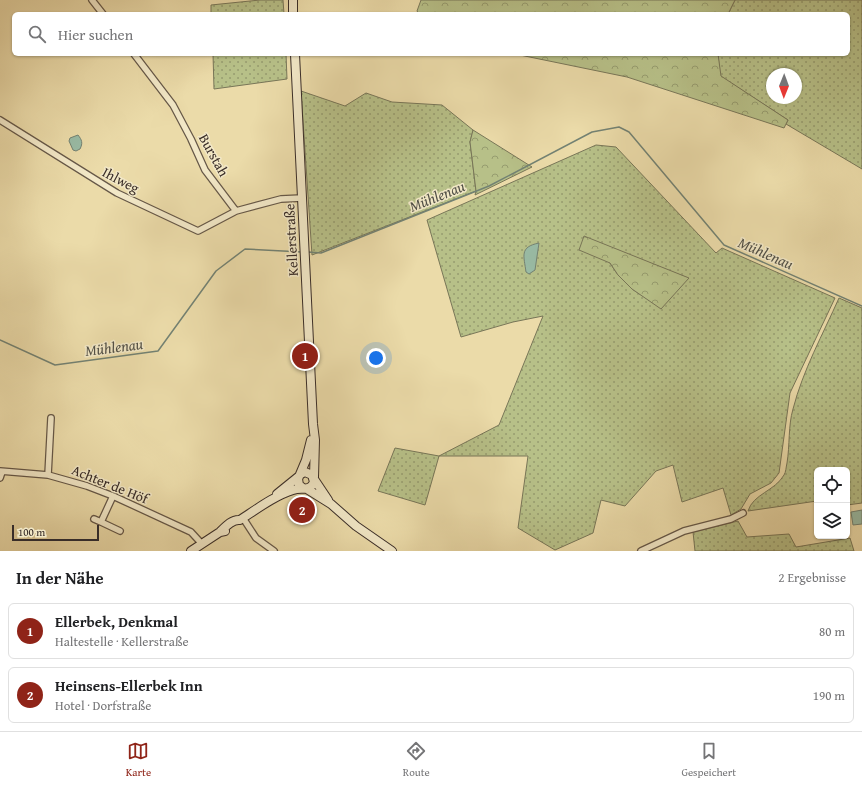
<!DOCTYPE html>
<html lang="de">
<meta charset="utf-8">
<style>
body{margin:0;font-family:"Gentium Book Plus",serif;background:#f2f2f2;color:#202124}
.controls{position:absolute;right:12px;bottom:12px;display:grid;overflow:hidden;border-radius:6px;box-shadow:0 1px 3px #0004}
.controls button{width:36px;height:36px;display:grid;place-items:center;padding:0;border:0;border-bottom:1px solid #e0e0e0;background:#fff;color:#202124;font:20px sans-serif}
.compass{position:absolute;left:766px;top:68px;width:36px;height:36px;border-radius:50%;background:#fff;box-shadow:0 1px 3px #0004;rotate:181deg}
.scale{position:absolute;left:12px;bottom:10px;width:87px;box-sizing:border-box;padding-left:4px;border:2px solid #392d28;border-top:0;font-size:11px;line-height:14px;white-space:nowrap;color:#392d28;-webkit-text-stroke:3px #f2e8c7;paint-order:stroke}
.you{position:absolute;left:376px;top:358px;width:14px;height:14px;margin:-10px;border:3px solid #fff;border-radius:50%;background:#1a73e8;box-shadow:0 0 0 6px #1a73e833}
.badge{display:grid;place-items:center;width:26px;height:26px;border-radius:50%;background:#8f2418;color:#fff;font-size:13px;font-weight:700}
.pin{position:absolute;translate:-50% -50%;border:2px solid #fff;box-shadow:0 1px 4px #0006}
.list{margin:0;padding:0;list-style:none}
h2{display:flex;justify-content:space-between;align-items:center;height:52px;margin:0;padding:0 16px;font-size:17px}
h2 small{font-size:13px;font-weight:400;color:#757577}
.list li{display:grid;grid-template-columns:26px 1fr auto;gap:12px;align-items:center;box-sizing:border-box;height:56px;margin:0 8px 8px;padding:0 8px;border:1px solid #e0e0e0;border-radius:6px}
.list b{display:block;font-size:15px;white-space:nowrap}
.list p{margin:0;font-size:13px;white-space:nowrap;color:#757577}
.list em{font-size:13px;font-style:normal;color:#757577}
.icon{flex:none;width:22px;height:22px;fill:none;stroke:currentColor;stroke-width:2;stroke-linecap:round;stroke-linejoin:round}
.map{position:relative;flex:none;width:862px;height:551px;overflow:hidden}
.search{position:absolute;background:#fff;box-shadow:0 1px 3px #0004;left:12px;right:12px;top:12px;height:44px;display:flex;align-items:center;gap:10px;box-sizing:border-box;padding:0 14px;border-radius:6px;color:#757577;font-size:15px}
.sheet{height:180px;background:#fff}
nav{display:flex;justify-content:space-around;align-items:center;box-sizing:border-box;height:56px;border-top:1px solid #e0e0e0;background:#fff;font-size:11px;color:#757577}
nav a{display:grid;justify-items:center;gap:2px}
nav .on{color:#8f2418}
.map>svg:first-child{display:block}
.green{fill:url(#green-dots);stroke:#787658;fill-rule:evenodd}
.forest{fill:url(#forest-crowns);stroke:#787658}
.water{fill:#99bba5;stroke:#738273}
.lines{fill:none;stroke-linecap:round;stroke-linejoin:round}
.stream{stroke:#738273;stroke-width:1.5}
.street-casing{stroke:#665848;stroke-width:8}
.secondary-casing{stroke:#392d28;stroke-width:10}
.street{stroke:#f2e8c7;stroke-width:5.5}
.secondary{stroke:#f2e8c7;stroke-width:8}
.labels{text-anchor:middle;dominant-baseline:central;stroke-width:3;stroke-linejoin:round;paint-order:stroke}
.street-label{font-size:14px;fill:#392d28;stroke:#f2e8c7}
.water-label{font-size:15px;font-style:italic;fill:#515047;stroke:#f2e8c7}
</style>
<div class="map">
<svg width="862" height="551" viewBox="0 0 862 551">
<defs>
<pattern id="green-dots" width="8" height="8" patternUnits="userSpaceOnUse"><rect width="8" height="8" fill="#b7c088"/><path d="M2 2h.1M6 6h.1" fill="none" stroke="#969c6f" stroke-width="1.8" stroke-linecap="round"/></pattern>
<pattern id="forest-crowns" width="20" height="18" patternUnits="userSpaceOnUse"><rect width="20" height="18" fill="#b7c088"/><path d="M2 6a3 3 0 1 1 6 0M12 15a3 3 0 1 1 6 0" fill="none" stroke="#969c6f"/></pattern>
</defs>
<rect width="100%" height="100%" fill="#ebdba9"/>
<filter id="stains"><feTurbulence type="fractalNoise" baseFrequency=".005" numOctaves="4"/><feColorMatrix values="0 0 0 0 .2 0 0 0 0 .09 0 0 0 0 .02 0 0 0 .5 -.17"/></filter>
<radialGradient id="worn" r=".72"><stop offset=".6" stop-color="#630" stop-opacity="0"/><stop offset="1" stop-color="#630" stop-opacity=".3"/></radialGradient>
<path class="green" d="M260,0H283L284,14H211V5Z
M735,0H862V169L786,124L788,120L720,76L718,54H848V14H728ZM772,74H796V98H772Z
M213,54H286L287,79L214,89Z
M301,91L345,106L366,93L392,102L442,105L473,130L470,142L476,191L312,255Z
M596,145L616,147L716,253L722,248L835,298L790,393L779,473L771,483L750,494L741,509L731,515L723,488L682,502L673,465L656,471L625,506L601,500L593,533L555,550L518,528L528,456H439L425,505L378,491L395,448L439,456L499,425L543,316L513,322L461,337L427,220ZM584,237L688,278L661,308L632,289L618,275L610,263Z
M839,298L862,308V503L847,505V470H817V501L748,511C753,494 775,491 784,475C786,472 786,467 787,463C790,445 788,426 793,409C803,370 823,334 839,298Z
M738,521L747,537L789,534L796,547L850,538L854,551H695L693,532Z"/>
<path class="forest" d="M421,0H735L728,14H419L417,11Z
M515,54H718L721,76L788,120L784,128L627,77Z
M473,130L532,167L475,195L476,191L470,142Z
M584,236L689,278L661,309L632,289L618,275L610,263L579,250Z"/>
<path class="water" d="M78,135C82,140 83,143 80,149L76,151L73,150L69,141L70,138Z
M539,243L535,270L529,274L526,272C524,256 519,247 539,243Z
M862,510V524L853,525L851,512Z"/>
<g class="lines">
<path class="stream" d="M308,252L321,253L489,186L592,132L619,127L629,132L724,245L862,306
M0,340L55,365L158,351L216,271L245,249L302,252"/>
<g class="street-casing">
<path id="street" d="M92,0L103,14
M134,54L173,105L191,139L205,170L236,211
M0,120L117,193L198,231L236,211L281,199L302,198
M0,471L48,475L87,486L113,496L191,532L202,544
M48,475L51,418
M0,478L2,472
M113,496L101,522L120,531
M243,518L256,538L274,551
M94,519L101,522
M641,551L684,531L731,519L743,513"/>
</g>
<g class="secondary-casing">
<path id="secondary" d="M293,0V14
M295,54L313,424L315,440L314,477
M314,479L328,500
M303,488L299,485L298,479L306,460L311,440
M307,489L331,504L356,526L392,551
M277,494L298,477
M220,532C225,527 232,519 240,520C257,509 274,496 293,490C301,487 310,492 314,482L312,475L305,472L301,474
M191,551L220,532L225,531"/>
</g>
<use href="#street" class="street"/>
<use href="#secondary" class="secondary"/>
</g>
<g class="labels">
<g class="street-label">
<text transform="translate(214 155) rotate(61)">Burstah</text>
<text transform="translate(121 180) rotate(28)">Ihlweg</text>
<text transform="translate(291 240) rotate(-93)">Kellerstraße</text>
<text transform="translate(110 484) rotate(22)">Achter de Höf</text>
</g>
<g class="water-label">
<text transform="translate(437 196) rotate(-22)">Mühlenau</text>
<text transform="translate(766 253) rotate(24)">Mühlenau</text>
<text transform="translate(114 347) rotate(-7)">Mühlenau</text>
</g>
</g>
<rect width="100%" height="100%" filter="url(#stains)"/>
<rect width="100%" height="100%" fill="url(#worn)"/>
</svg>
<div class="controls">
<button><svg class="icon" aria-label="locate" viewBox="0 0 24 24"><circle cx="12" cy="12" r="6"/><path d="M12 2v4M12 18v4M2 12h4M18 12h4"/></svg></button>
<button><svg class="icon" aria-label="layers" viewBox="0 0 24 24"><path d="M12 4l9 5-9 5-9-5zM3 14l9 5 9-5"/></svg></button>
</div>
<svg class="compass" viewBox="-18 -18 36 36"><path d="M0-13l5 13h-10z" fill="#e53935"/><path d="M0 13l5-13h-10z" fill="#757577"/></svg>
<div class="scale">100 m</div>
<div class="you"></div>
<div class="pin badge" style="left:305px;top:356px">1</div>
<div class="pin badge" style="left:302px;top:510px">2</div>
<div class="search"><svg class="icon" aria-label="search" viewBox="0 0 24 24"><circle cx="10" cy="10" r="6"/><path d="M15 15l6 6"/></svg>Hier suchen</div>
</div>
<section class="sheet">
<h2>In der Nähe<small>2 Ergebnisse</small></h2>
<ul class="list">
<li><span class="badge">1</span><div><b>Ellerbek, Denkmal</b><p>Haltestelle · Kellerstraße</p></div><em>80 m</em></li>
<li><span class="badge">2</span><div><b>Heinsens-Ellerbek Inn</b><p>Hotel · Dorfstraße</p></div><em>190 m</em></li>
</ul>
</section>
<nav>
<a class="on"><svg class="icon" aria-label="map" viewBox="0 0 24 24"><path d="M3 6l6-2 6 2 6-2v14l-6 2-6-2-6 2zM9 4v14M15 6v14"/></svg>Karte</a>
<a><svg class="icon" aria-label="directions" viewBox="0 0 24 24"><path d="M12 3l9 9-9 9-9-9zM9 14v-3h6M13 9l2 2-2 2"/></svg>Route</a>
<a><svg class="icon" aria-label="saved" viewBox="0 0 24 24"><path d="M7 4h10v16l-5-4-5 4z"/></svg>Gespeichert</a>
</nav>
